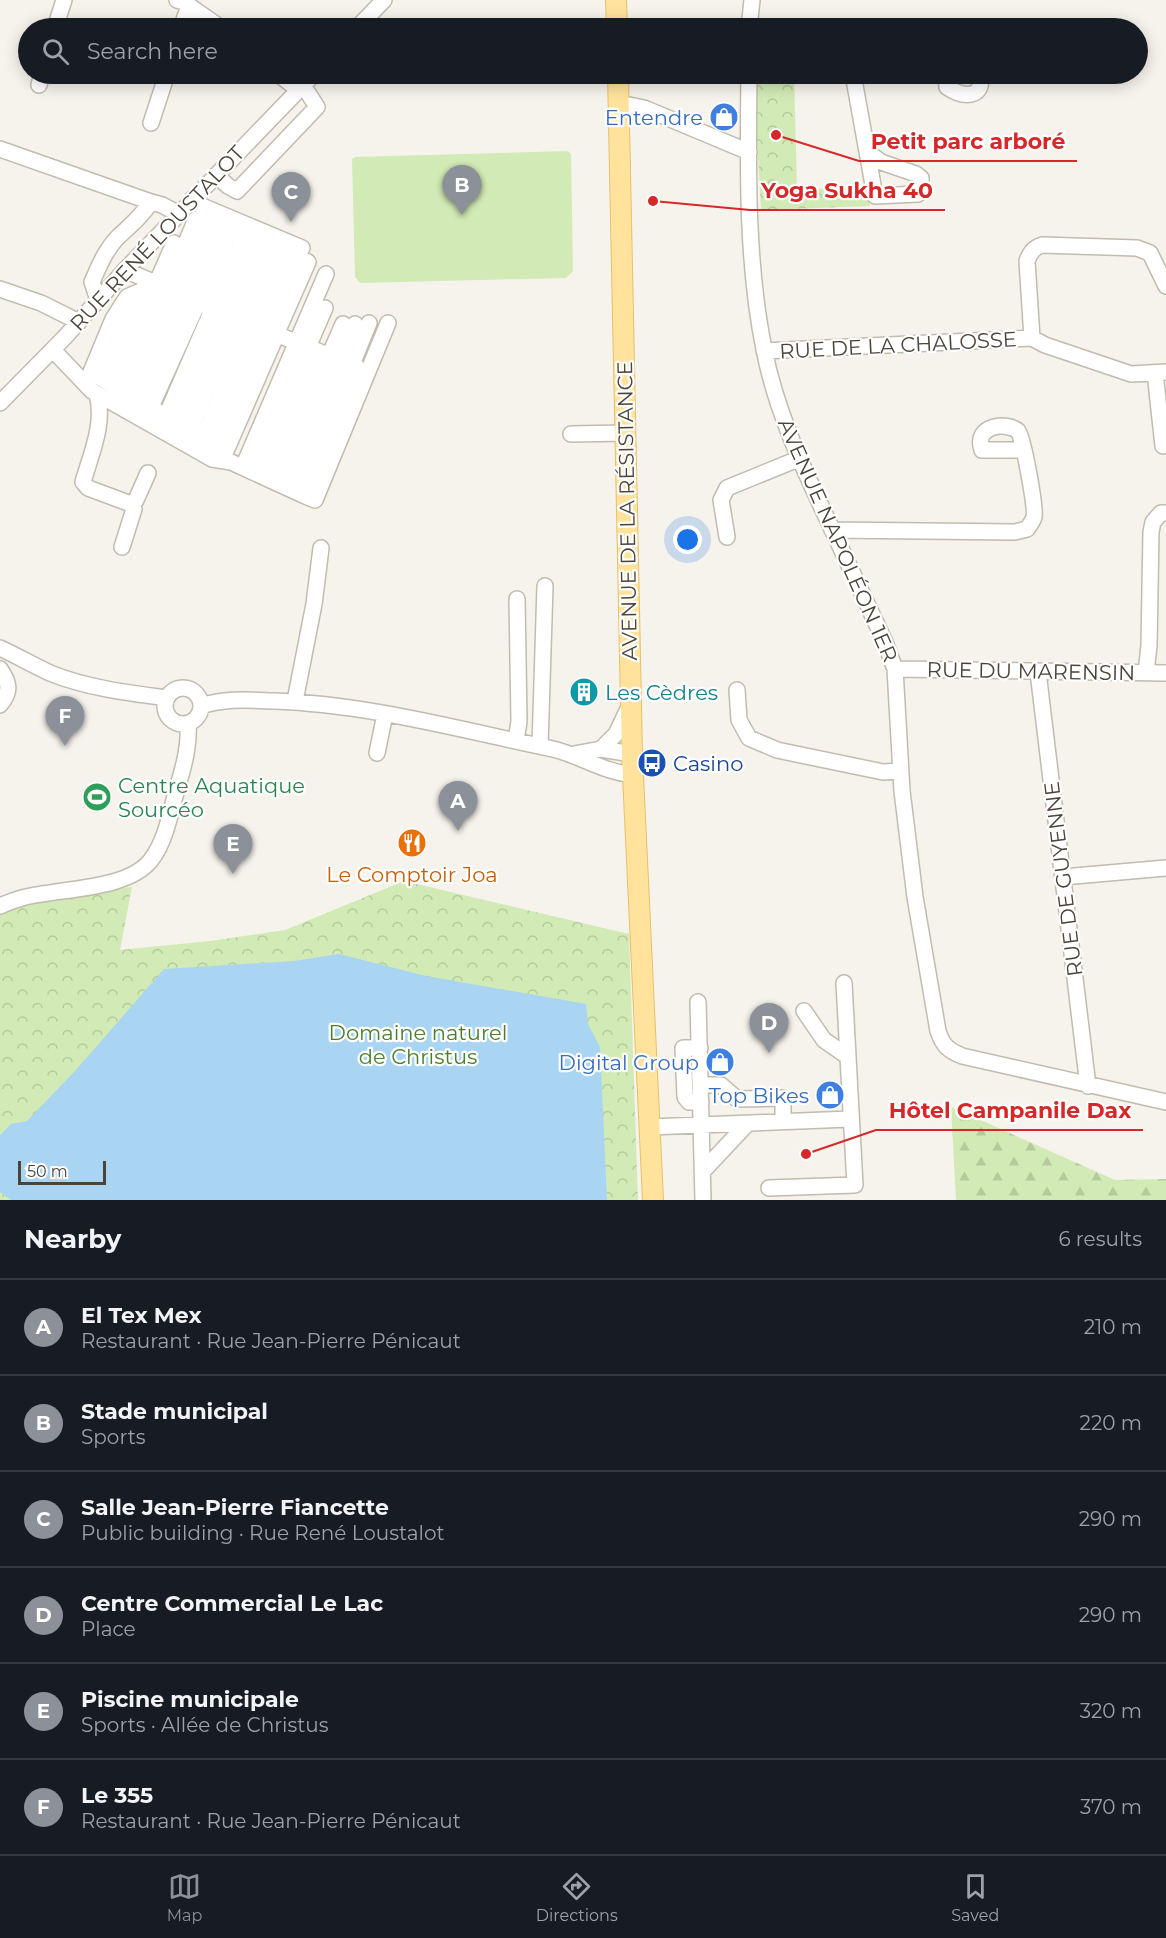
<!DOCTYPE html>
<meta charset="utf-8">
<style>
body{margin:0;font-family:Montserrat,sans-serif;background:#242831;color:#f1f3f6}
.scale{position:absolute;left:18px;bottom:15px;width:88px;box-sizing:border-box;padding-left:6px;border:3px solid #4b4439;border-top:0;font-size:16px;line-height:21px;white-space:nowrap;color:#4b4439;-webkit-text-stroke:4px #fff;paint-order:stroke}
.you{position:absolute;left:688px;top:540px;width:21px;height:21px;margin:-15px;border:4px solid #fff;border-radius:50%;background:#1a73e8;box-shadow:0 0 0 9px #1a73e833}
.badge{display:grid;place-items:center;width:39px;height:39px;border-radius:50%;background:#8c9099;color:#fff;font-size:20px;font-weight:700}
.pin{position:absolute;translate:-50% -50px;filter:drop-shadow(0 2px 3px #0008)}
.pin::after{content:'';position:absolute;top:32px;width:21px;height:18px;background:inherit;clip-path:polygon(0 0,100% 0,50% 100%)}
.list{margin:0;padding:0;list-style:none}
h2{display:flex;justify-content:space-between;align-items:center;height:78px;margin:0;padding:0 24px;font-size:26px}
h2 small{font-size:20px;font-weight:400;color:#9ea1a6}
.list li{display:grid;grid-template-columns:39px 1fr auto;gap:18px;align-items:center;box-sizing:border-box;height:96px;padding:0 24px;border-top:2px solid #363941}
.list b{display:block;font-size:22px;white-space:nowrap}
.list p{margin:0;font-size:20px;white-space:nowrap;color:#9ea1a6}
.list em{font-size:20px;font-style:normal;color:#9ea1a6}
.icon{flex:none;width:33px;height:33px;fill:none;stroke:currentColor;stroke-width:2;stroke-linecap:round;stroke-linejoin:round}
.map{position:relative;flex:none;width:1166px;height:1200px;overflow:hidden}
.search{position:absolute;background:#171b24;box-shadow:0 3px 15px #0003;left:18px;right:18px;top:18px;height:66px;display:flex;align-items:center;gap:15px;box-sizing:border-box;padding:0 21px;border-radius:33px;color:#9ea1a6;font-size:22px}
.sheet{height:654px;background:#171b24}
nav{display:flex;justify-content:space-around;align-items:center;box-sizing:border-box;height:84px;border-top:2px solid #363941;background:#171b24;font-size:16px;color:#9ea1a6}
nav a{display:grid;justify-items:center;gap:3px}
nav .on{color:#8c9099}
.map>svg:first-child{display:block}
.forest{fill:url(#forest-firs)}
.park{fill:url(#park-crowns)}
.garden{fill:#d2eab5}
.water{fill:#a9d4f2}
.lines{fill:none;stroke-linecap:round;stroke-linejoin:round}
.minor-casing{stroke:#c2bbae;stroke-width:18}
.major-casing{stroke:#e6c16a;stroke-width:22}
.minor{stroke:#fff;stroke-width:15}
.major{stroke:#ffe39c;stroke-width:20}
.labels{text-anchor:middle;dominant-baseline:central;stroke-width:4.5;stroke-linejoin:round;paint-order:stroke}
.shop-label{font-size:21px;fill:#366cbe;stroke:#fff;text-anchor:end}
.street-label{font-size:21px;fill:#4b4439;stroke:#fff}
.culture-label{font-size:21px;fill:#0d838f;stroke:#fff;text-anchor:start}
.transit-label{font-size:21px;fill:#164399;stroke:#fff;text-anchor:start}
.leisure-label{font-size:21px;fill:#27864d;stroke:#fff;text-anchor:start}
.food-label{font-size:21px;fill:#c56008;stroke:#fff}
.park-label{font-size:21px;fill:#4a7f2a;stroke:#fff}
.leader{fill:none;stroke:#d62828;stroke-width:2}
.callout-dot{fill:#d62828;stroke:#fff;stroke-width:2}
.callout-label{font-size:22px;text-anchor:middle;font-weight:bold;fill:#d62828;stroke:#fff;stroke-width:4.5;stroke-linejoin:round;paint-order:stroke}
</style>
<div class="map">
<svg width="1166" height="1200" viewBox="0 0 1166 1200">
<defs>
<pattern id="forest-firs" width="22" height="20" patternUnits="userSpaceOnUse" patternTransform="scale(1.5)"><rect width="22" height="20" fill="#d2eab5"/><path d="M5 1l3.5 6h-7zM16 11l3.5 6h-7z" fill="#b6ca9c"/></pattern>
<pattern id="park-crowns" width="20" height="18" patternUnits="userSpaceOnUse" patternTransform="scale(1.5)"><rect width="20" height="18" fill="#d2eab5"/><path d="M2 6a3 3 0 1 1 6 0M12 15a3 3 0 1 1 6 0" fill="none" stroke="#b6ca9c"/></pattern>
</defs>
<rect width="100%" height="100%" fill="#f6f3ec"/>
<path class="forest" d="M951,1107L1115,1180L1166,1179V1200H956Z"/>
<path class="park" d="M757,74H794L797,189L867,188L870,206L761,210L754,82Z
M404,881L629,934L638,1200H0V915L25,902L132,887L120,950L210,941L285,930Z"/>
<path class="garden" d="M568,151L571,154L573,271L566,278L360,283L355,277L352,159L355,157Z"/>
<path class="water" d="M339,954L426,976L586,1004L588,1024L600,1047L607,1200H11L0,1192V1135L11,1124L27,1121L75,1071L164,969L294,961Z"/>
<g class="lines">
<g class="minor-casing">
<path id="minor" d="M177,0L184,2L221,28
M55,28L64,0
M181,28L189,6
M357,28L384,0
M749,28L752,0
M278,74L299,90
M749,74C748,164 746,261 764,349C776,412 804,470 831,527C849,565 867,604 885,642L895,669L902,791L915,897L938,1031C943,1046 948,1050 962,1056L1166,1102
M853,74L875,196L918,194L921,188V178L916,174L881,162L869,153
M946,74L947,87C963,98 985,99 980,74
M39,85L42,74
M619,106L629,105L644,108L749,152
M151,123L167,74
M0,149L151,202L162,205L179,214
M216,175L228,186L237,191L317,107L303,85
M193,198L202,206L302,248
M125,270L188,297L197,305H208L198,296L188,297
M157,284L127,297L113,319L91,372L112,385L174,243
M0,289L41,303L79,322
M202,297L230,230
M98,300L92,282C99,266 106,249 118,237C131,225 141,217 151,202
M1032,338L1027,261C1030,253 1033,248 1042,245L1137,248L1150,253L1166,286
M53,350L92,391L212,459L231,462L303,495L357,367L281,336
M764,351L1032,338L1045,345L1131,374L1166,372
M329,356L343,324
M340,361L355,324
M352,365L369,323
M1155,373L1163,446
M101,378L138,294
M112,385L226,451L274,341L270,339L276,327L279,328L308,262L200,218L196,219L123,391
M97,394C105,424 91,454 83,482L88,488L131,504L134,509L122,547
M132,397L208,221
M142,402L218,225
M0,403L65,337L125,270L314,74
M151,407L197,305
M166,416L244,236
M179,424L257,241
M190,430L269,247
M571,434L626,433
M203,438L283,252
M215,444L296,257
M243,467L326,274
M254,472L325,308
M266,478L320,352
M278,483L332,357
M290,489L345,362
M303,495L315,500L388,323
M131,504L136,500L148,473
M832,530L1015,532L1027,529C1029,526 1033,521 1034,517C1036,508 1023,436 1018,431C1008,422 973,424 982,450H1024
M727,537L721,500L727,488L798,459
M0,648C17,656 33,665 50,673C87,688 128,693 167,698
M0,669C10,683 11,692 0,705
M895,669L1166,673
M1038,672L1088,1086
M1146,672L1149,646L1151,532L1153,522L1161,513H1166
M165 706a18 18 0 1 1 36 0a18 18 0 1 1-36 0Z
M737,690L739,720L749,738L777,750L883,772L900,771
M295,701L314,604L321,548
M201,706C226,698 247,700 273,701C368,704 461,730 553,749C582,756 603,772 633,775
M516,741L519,721L517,599
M540,746L545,586
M601,749L616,734L630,705
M377,753L385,714
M574,754L601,749L632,754
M1063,877L1166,868
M0,906C7,903 14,900 22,898C58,888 127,891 151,860C164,843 169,820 174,800C181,774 190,750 188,723
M698,1002L703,1200
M804,1011L824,1040L847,1056
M700,1048H683L685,1097L689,1102H701
M700,1085H721L737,1099L783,1098V1121
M649,1127L850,1119
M702,1172L747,1124
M769,1188L855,1185L844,983"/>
</g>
<g class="major-casing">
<path id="major" d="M616,0L617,28
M618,74L632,754L653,1200"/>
</g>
<use href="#minor" class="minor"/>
<use href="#major" class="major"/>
</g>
<defs>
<g id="shop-disc" transform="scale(1.5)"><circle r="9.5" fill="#3f7fe0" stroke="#fff"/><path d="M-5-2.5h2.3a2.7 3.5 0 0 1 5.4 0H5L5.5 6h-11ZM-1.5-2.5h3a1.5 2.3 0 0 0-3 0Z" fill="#fff"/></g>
<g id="building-disc" transform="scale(1.5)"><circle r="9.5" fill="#0f9aa8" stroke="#fff"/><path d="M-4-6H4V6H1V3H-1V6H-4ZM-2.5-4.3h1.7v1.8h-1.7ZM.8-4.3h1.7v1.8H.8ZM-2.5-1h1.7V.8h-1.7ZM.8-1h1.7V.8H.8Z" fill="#fff"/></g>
<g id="bus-disc" transform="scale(1.5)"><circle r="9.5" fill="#1a4fb4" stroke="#fff"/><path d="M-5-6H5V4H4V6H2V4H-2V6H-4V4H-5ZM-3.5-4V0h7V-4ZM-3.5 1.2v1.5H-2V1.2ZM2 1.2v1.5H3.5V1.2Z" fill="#fff"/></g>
<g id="stadium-disc" transform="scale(1.5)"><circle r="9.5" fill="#2e9e5b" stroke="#fff"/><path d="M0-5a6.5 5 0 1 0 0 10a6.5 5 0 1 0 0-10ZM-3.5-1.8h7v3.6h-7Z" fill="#fff"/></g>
<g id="restaurant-disc" transform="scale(1.5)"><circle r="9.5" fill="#e8710a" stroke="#fff"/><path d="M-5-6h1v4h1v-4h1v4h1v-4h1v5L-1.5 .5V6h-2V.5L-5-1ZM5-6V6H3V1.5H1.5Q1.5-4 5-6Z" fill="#fff"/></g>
</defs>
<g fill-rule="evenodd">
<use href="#shop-disc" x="724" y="117"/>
<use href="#building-disc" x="584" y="692"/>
<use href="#bus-disc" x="652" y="763"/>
<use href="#stadium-disc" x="97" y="797"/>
<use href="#restaurant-disc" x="412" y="843"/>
<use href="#shop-disc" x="720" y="1062"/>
<use href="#shop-disc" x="830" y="1095"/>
</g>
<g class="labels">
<g class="shop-label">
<text x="703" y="117">Entendre</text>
<text x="699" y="1062">Digital Group</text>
<text x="809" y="1095">Top Bikes</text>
</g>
<g class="street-label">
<text transform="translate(157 238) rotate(-47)">RUE RENÉ LOUSTALOT</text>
<text transform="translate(898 345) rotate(-3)">RUE DE LA CHALOSSE</text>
<text transform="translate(627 511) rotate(-91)">AVENUE DE LA RÉSISTANCE</text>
<text transform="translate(838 540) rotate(66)">AVENUE NAPOLÉON 1ER</text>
<text transform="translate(1031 671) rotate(1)">RUE DU MARENSIN</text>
<text transform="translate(1063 879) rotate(-97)">RUE DE GUYENNE</text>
</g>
<g class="culture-label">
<text x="605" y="692">Les Cèdres</text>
</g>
<g class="transit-label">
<text x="673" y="763">Casino</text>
</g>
<g class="leisure-label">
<text x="118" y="785">Centre Aquatique<tspan x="118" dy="24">Sourcéo</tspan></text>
</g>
<g class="food-label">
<text x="412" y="874">Le Comptoir Joa</text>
</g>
<g class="park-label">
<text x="418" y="1032">Domaine naturel<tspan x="418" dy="24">de Christus</tspan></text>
</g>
</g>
<path class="leader" d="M776 135L859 161H1077M653 201L750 210H945M806 1154L876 1130H1143"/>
<g class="callout-dot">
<circle cx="776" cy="135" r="6"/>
<circle cx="653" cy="201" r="6"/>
<circle cx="806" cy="1154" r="6"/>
</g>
<g class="callout-label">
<text x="968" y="149">Petit parc arboré</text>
<text x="847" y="198">Yoga Sukha 40</text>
<text x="1010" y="1118">Hôtel Campanile Dax</text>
</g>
</svg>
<div class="scale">50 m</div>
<div class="you"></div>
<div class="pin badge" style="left:458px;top:831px">A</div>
<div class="pin badge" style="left:462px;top:215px">B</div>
<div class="pin badge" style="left:291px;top:222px">C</div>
<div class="pin badge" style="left:769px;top:1053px">D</div>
<div class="pin badge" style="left:233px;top:874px">E</div>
<div class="pin badge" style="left:65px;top:746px">F</div>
<div class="search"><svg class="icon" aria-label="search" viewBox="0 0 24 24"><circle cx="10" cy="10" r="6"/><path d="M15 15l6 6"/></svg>Search here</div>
</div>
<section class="sheet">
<h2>Nearby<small>6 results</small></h2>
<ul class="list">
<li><span class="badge">A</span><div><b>El Tex Mex</b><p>Restaurant · Rue Jean-Pierre Pénicaut</p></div><em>210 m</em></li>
<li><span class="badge">B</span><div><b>Stade municipal</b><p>Sports</p></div><em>220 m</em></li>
<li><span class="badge">C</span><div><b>Salle Jean-Pierre Fiancette</b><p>Public building · Rue René Loustalot</p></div><em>290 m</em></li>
<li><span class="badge">D</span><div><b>Centre Commercial Le Lac</b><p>Place</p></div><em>290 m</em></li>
<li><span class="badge">E</span><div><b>Piscine municipale</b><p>Sports · Allée de Christus</p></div><em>320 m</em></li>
<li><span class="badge">F</span><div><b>Le 355</b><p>Restaurant · Rue Jean-Pierre Pénicaut</p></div><em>370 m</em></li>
</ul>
</section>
<nav>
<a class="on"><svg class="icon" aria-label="map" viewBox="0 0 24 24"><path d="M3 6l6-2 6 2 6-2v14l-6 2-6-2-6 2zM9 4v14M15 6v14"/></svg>Map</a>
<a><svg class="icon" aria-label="directions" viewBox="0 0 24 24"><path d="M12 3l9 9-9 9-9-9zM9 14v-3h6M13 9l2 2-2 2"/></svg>Directions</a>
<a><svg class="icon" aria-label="saved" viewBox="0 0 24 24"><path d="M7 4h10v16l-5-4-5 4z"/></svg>Saved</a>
</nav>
